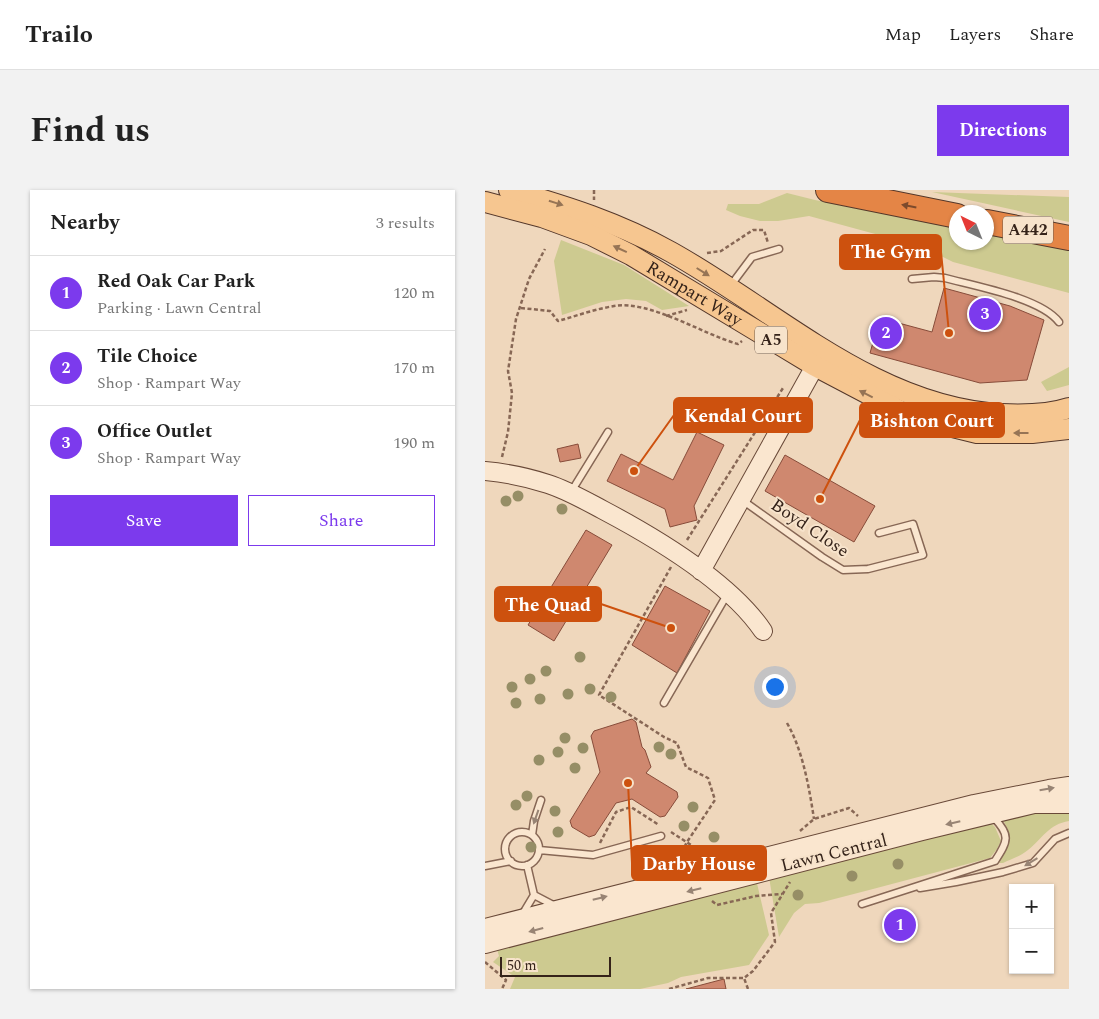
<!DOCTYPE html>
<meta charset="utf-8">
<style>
body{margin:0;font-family:Spectral,serif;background:#f2f2f2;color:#222}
.controls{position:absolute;right:15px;bottom:15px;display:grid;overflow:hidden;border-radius:0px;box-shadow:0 1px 4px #0004}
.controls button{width:45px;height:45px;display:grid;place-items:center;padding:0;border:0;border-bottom:1px solid #e0e0e0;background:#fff;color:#222;font:25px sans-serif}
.compass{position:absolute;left:464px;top:15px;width:45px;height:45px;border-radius:50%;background:#fff;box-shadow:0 1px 4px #0004;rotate:317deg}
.scale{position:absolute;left:15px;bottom:12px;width:111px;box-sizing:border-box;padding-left:5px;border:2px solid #35231a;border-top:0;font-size:14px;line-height:18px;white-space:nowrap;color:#35231a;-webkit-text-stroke:4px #f7e3cb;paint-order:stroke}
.you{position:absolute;left:289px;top:496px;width:18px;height:18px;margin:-12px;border:4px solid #fff;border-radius:50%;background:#1a73e8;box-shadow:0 0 0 8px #1a73e833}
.badge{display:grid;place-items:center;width:32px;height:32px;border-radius:50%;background:#7c3aed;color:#fff;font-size:16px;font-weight:700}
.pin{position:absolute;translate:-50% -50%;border:2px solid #fff;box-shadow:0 1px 5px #0006}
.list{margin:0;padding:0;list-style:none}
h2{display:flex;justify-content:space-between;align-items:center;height:65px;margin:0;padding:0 20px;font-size:21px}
h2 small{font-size:16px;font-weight:400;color:#767676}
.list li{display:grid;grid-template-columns:32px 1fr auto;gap:15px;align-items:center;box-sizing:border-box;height:75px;padding:0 20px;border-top:1px solid #e0e0e0}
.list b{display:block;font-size:19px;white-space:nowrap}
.list p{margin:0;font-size:16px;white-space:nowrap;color:#767676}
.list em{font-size:16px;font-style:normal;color:#767676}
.actions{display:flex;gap:10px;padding:15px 20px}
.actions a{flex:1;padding:11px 0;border:1px solid #7c3aed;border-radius:0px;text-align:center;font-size:18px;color:#7c3aed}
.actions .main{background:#7c3aed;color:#fff}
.map{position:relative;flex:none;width:584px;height:799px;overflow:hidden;border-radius:0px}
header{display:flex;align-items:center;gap:30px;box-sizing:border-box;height:70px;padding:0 25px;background:#fff;border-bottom:1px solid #e0e0e0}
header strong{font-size:24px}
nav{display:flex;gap:28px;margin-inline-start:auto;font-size:18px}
.intro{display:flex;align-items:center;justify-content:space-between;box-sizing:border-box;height:120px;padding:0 30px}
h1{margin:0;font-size:35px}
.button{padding:12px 22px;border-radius:0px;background:#7c3aed;color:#fff;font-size:18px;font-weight:700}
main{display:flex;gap:30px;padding:0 30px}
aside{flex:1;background:#fff;border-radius:0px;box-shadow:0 1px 4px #0004}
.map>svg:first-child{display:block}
.green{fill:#cdca90}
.building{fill:#cf886f;stroke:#874c3a}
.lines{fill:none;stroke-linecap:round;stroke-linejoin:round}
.lane-casing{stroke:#876755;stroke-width:9}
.secondary-casing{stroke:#694938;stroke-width:20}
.primary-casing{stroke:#54372a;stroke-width:22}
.highway-casing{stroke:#54372a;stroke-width:26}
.path{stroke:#876755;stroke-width:2.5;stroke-dasharray:4 2.5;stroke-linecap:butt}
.lane{stroke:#fae6cf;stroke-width:6}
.secondary{stroke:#fae6cf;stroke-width:18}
.primary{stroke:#f6c690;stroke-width:20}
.highway{stroke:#e48546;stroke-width:24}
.tree{fill:#968e66}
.oneway{fill:#967455}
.oneway2{fill:#7b4a2c}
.oneway3{fill:#988474}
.labels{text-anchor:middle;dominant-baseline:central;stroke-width:4;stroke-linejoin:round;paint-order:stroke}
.shield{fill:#f7e3cb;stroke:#6f5d4f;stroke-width:1}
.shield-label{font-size:16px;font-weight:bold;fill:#35231a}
.street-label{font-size:18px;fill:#35231a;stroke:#f7e3cb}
.leader{fill:none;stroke:#cd510e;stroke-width:2}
.callout-dot{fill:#cd510e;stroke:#f7e3cb;stroke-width:2}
.callout{fill:#cd510e;stroke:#cd510e;stroke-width:2}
.callout-label{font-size:19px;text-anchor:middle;font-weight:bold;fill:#fff}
</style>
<header>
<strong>Trailo</strong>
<nav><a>Map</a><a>Layers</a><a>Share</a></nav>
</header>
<div class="intro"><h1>Find us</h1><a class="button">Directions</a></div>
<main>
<aside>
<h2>Nearby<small>3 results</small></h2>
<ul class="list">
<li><span class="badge">1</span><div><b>Red Oak Car Park</b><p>Parking · Lawn Central</p></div><em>120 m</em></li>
<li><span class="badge">2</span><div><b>Tile Choice</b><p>Shop · Rampart Way</p></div><em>170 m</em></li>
<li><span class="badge">3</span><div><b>Office Outlet</b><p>Shop · Rampart Way</p></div><em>190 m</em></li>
</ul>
<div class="actions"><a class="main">Save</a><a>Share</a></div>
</aside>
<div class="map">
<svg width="584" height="799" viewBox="0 0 584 799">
<rect width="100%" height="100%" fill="#efd7bc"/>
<path class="green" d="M447,2L584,7V32Z
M302,3L330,10L471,38L472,52H502V43L584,59V103L468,72L438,57L324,26L293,31H275L255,26L241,20L243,14H274Z
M76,50L139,75L204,116L177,120L161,111L141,109L117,112L77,125L69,71Z
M584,177V195L562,201L556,192Z
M540,620H584V631C564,634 557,649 543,660C536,666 526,669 518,673H514C521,653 532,651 516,627Z
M505,632L510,637L516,651L512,659L505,668L388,699L334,713L320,714L309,723L294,747L284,687Z
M271,689L284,745L264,775L196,787L183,793L155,799H25L30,787L8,772L14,766L11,756Z"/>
<path class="building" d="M459,98L525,116L559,130L542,190L495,193L385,163L395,128L447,142Z
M212,242L239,255L209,316L212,330L185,337L180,319L122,291L136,264L188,290Z
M93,254L96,268L75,272L72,259Z
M300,265L390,316L369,352L280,301Z
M101,340L127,355L69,451L43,435Z
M180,396L225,421L192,483L147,455Z
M147,529L151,532L157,557L160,560L166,577L161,583L192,602L193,607L180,626L175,627L147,609L131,613L110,645L104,647L87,637L85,631L115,582L106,546L109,541Z
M239,789L241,799H201Z"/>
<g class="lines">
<g class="lane-casing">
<path id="lane" d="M427,89L449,87L460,88C490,96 556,108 574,132
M246,95L267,67L294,59
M86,302L123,242
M257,310L337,367L358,380L383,379L438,365L428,334L394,343
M179,513L243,403
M20 659a17 17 0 1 1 34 0a17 17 0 1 1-34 0Z
M47,645L49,631L56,610
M54,660L108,665L176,646
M0,676L26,671
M435,698L471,692L518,682L548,673L570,649L584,643
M49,705L70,716
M377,714L510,671C523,651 526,645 508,627
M37,725L49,705L42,675"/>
</g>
<g class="secondary-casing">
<path id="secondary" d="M0,281C22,283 42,287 63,294C82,300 101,311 118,320C171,348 244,391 278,441
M216,381L330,176
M0,738L489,614L564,599L584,596
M0,754L437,641L549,614H584"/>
</g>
<g class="primary-casing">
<g id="primary">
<path d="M24,0C81,16 134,33 186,62C292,121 390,217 516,224C538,225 563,225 584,218"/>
<path id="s1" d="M0,12L57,27L106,45L146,65L330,176L427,227L492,243H547L584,239"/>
</g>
</g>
<g class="highway-casing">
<path id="highway" d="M343,0L472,26
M502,32L584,48"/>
</g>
<path class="path" d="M109,0V10
M222,63L236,61L268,40H279L283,53
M36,118L65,121L73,131C91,126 110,119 129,116C165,110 217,144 253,154L257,151
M181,126L202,120
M17,267L23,242L27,203L23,181L31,129L44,89L60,59
M202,350L298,198
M186,377L114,505L179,547L192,553L201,577L223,588L230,610L202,652L191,673
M302,533C318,561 324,597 329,629
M315,641L329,629L364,618L373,626
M186,642L223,666
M115,653L131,622L146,617L174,635
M227,711L232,715L271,706L297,704
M0,772L21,790L17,799
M184,799L223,788H259
M263,799L259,788L268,781L290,752L286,723L305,692"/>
<use href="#lane" class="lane"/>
<use href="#secondary" class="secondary"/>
<use href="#primary" class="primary"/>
<use href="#highway" class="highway"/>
</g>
<g class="tree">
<circle cx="33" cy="306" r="5.5"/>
<circle cx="21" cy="311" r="5.5"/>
<circle cx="77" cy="319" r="5.5"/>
<circle cx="95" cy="467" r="5.5"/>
<circle cx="61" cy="481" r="5.5"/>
<circle cx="45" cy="489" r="5.5"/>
<circle cx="27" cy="497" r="5.5"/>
<circle cx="105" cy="499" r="5.5"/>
<circle cx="83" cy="504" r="5.5"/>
<circle cx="126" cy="507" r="5.5"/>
<circle cx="55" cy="509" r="5.5"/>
<circle cx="31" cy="513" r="5.5"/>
<circle cx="80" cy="548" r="5.5"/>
<circle cx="174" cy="557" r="5.5"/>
<circle cx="98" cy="558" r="5.5"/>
<circle cx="73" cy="562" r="5.5"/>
<circle cx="186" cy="564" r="5.5"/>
<circle cx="54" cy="570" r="5.5"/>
<circle cx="90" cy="578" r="5.5"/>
<circle cx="42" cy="606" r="5.5"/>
<circle cx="31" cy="615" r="5.5"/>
<circle cx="208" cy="617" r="5.5"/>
<circle cx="70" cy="621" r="5.5"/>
<circle cx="199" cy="636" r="5.5"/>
<circle cx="73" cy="642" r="5.5"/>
<circle cx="229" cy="647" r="5.5"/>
<circle cx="46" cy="657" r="5.5"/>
<circle cx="413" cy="674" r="5.5"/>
<circle cx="367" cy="686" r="5.5"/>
<circle cx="313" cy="705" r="5.5"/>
</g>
<defs><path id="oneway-solid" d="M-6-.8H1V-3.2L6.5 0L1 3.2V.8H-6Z" transform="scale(1.25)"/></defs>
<g class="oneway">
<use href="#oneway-solid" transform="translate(71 13) rotate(18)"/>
<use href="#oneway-solid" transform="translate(135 59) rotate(-155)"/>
<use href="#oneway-solid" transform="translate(218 82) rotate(32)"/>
<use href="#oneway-solid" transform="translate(381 204) rotate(-153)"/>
<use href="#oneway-solid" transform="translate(536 243) rotate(180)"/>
</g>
<use class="oneway2" href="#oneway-solid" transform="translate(424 16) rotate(-169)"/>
<g class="oneway3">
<use href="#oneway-solid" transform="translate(562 599) rotate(-10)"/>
<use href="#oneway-solid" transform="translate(51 627) rotate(109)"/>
<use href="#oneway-solid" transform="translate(468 633) rotate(167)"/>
<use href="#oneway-solid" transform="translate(546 672) rotate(149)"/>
<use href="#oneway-solid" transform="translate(209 700) rotate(166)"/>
<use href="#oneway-solid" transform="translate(115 708) rotate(-14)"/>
<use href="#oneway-solid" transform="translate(51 740) rotate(165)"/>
</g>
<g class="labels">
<g class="shield">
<rect x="518" y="26.5" width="50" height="27" rx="4"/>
<rect x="270" y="136.5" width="32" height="27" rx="4"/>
</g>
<g class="shield-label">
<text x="543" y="40">A442</text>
<text x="286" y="150">A5</text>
</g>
<g class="street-label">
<text stroke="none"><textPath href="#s1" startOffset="230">Rampart Way</textPath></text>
<text transform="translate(325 338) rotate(34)">Boyd Close</text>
<text transform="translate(349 663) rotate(-14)">Lawn Central</text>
</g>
</g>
<path class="leader" d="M464 143L456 62M149 281L189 225M335 309L375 230M186 438L116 414M143 593L147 673"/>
<g class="callout-dot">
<circle cx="464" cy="143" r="5"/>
<circle cx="149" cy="281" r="5"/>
<circle cx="335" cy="309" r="5"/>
<circle cx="186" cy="438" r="5"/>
<circle cx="143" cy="593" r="5"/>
</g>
<g class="callout">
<rect x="355" y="45" width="101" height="34" rx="5"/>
<rect x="189" y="208" width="138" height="34" rx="5"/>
<rect x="375" y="213" width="144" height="34" rx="5"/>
<rect x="10" y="397" width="106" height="34" rx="5"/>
<rect x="147" y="656" width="134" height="34" rx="5"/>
</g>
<g class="callout-label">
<text x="406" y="68">The Gym</text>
<text x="258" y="232">Kendal Court</text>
<text x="447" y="237">Bishton Court</text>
<text x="63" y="421">The Quad</text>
<text x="214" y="680">Darby House</text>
</g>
</svg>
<div class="controls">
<button>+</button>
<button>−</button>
</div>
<svg class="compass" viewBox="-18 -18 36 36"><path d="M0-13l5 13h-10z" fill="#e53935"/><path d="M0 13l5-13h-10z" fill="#767676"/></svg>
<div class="scale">50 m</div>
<div class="you"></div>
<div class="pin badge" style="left:415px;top:735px">1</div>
<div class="pin badge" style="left:401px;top:143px">2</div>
<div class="pin badge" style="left:500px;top:124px">3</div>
</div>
</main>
